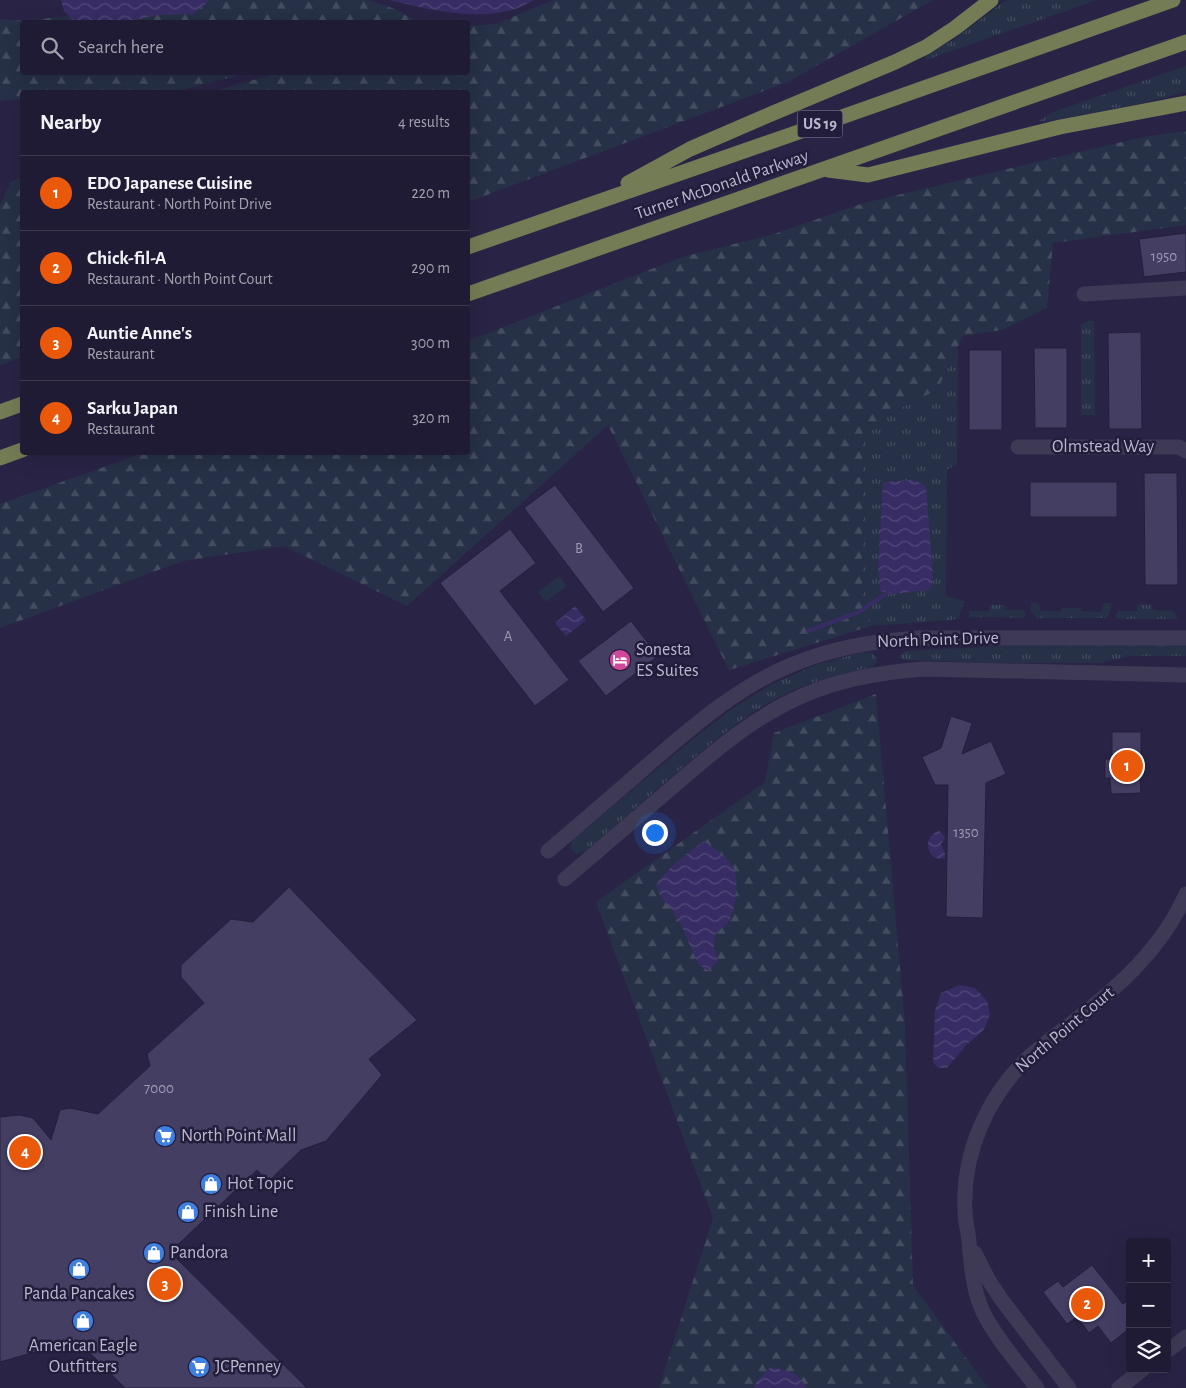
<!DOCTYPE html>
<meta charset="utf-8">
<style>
body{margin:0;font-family:"Alegreya Sans",sans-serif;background:#27243c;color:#f1f3f6}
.controls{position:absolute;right:15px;bottom:15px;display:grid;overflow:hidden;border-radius:5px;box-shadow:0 5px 20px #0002}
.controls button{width:45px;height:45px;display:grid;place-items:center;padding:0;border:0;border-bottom:1px solid #3c394f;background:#1f1b34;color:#f1f3f6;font:25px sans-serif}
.you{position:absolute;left:654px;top:832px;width:18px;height:18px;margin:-12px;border:4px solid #fff;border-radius:50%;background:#1a73e8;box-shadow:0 0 0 8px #1a73e833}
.badge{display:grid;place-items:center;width:32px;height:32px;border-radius:50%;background:#ea580c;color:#fff;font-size:16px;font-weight:700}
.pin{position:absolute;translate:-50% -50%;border:2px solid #fff;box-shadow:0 1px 5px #0006}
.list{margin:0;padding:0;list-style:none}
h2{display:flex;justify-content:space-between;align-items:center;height:65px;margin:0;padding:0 20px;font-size:21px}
h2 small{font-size:16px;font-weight:400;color:#a1a1ac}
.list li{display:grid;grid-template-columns:32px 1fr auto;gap:15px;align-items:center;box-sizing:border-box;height:75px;padding:0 20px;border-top:1px solid #3c394f}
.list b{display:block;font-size:19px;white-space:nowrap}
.list p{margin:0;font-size:16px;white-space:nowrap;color:#a1a1ac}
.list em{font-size:16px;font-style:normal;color:#a1a1ac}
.icon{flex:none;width:28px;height:28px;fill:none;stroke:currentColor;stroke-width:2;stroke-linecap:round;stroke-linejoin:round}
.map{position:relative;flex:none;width:1186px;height:1388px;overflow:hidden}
.search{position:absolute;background:#1f1b34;box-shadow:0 5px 20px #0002;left:20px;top:20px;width:450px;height:55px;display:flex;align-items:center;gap:12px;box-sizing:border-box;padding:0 18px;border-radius:5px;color:#a1a1ac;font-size:19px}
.panel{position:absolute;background:#1f1b34;box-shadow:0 5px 20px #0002;left:20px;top:90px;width:450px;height:365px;border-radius:5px}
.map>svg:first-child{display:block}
.grass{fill:url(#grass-tufts)}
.forest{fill:url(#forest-firs)}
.green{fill:#263046}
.water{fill:url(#water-waves)}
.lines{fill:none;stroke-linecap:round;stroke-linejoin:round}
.stream{stroke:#372d64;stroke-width:4.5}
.building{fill:#443e63;stroke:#241f3c}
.minor{stroke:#3e3955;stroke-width:15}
.tertiary{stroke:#3e3955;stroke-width:15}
.motorway{stroke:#747c55;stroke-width:15}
.labels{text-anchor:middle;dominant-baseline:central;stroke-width:5;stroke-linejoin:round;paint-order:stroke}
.number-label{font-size:15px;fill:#9d99b3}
.shield{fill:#221d3a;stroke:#8d89a2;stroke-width:1}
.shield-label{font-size:16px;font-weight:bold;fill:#bbb7ce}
.street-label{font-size:18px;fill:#bbb7ce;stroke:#221d3a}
.poi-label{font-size:18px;fill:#bbb7ce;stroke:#221d3a;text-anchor:start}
</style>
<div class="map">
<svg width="1186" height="1388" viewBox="0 0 1186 1388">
<defs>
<pattern id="grass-tufts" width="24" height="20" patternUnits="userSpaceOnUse" patternTransform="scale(1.25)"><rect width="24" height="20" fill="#263046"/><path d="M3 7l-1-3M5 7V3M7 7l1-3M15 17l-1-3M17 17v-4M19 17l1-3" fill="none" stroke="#444c60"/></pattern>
<pattern id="forest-firs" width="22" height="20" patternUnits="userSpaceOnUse" patternTransform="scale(1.25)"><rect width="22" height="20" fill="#263046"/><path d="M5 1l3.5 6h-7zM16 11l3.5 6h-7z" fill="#444c60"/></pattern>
<pattern id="water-waves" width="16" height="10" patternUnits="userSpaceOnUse" patternTransform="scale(1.25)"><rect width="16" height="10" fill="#372d64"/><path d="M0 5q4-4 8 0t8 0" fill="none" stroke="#524979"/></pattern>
</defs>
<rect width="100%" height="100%" fill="#292446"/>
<path class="grass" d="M1006,0H1097L926,60L924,54L952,41Z
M1186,66V92L1148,102L1043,122L1039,121L1053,112Z
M1086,321H1094L1095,415H1081V325Z
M958,347L957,464L947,470L946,596L965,601L961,609L959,618L952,620L871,626L862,591V434L900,408L937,390Z
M1031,602L1038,603L1041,611H1061V608H1081V611L1100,612L1105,603H1111V610L1107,618H1036L1031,611Z
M1137,604L1152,605L1153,610L1173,611L1178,619H1116V614L1118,611H1137Z
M989,605H1004L1005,610H1023L1026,615L1024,618L986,617L969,618V611H989Z
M1186,645V656H1131L1099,663H991L907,660L900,658V655L905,651L1006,646Z
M860,653H873L876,657L877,663L872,667C843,674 814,680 787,693C756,708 729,729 702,751C663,783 625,818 586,851L578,854L573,852L571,847V841L692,740L733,708L774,683L818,664Z"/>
<path class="forest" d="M128,0H368L395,9L418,22H22V72L248,73L174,92H22V99L0,101V19L24,21L78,15Z
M553,0H933L788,82L468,202V92H210L279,73L468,72V26L496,24Z
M1186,131V225L1053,243L1047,308L1002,330L963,336L937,390L900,408L862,434V591L871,626L729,670L608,425L407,606L284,546L183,561L0,628V504L143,453L468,452V341L682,257L774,234L864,203L1143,137Z
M22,177V357L0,365V205L11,182Z
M876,694L905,1025L913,1285L988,1388H659L713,1218L596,902L765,782L774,733Z"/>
<path class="green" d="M559,576L567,586L546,602L538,592Z"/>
<path class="water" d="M61,0H210L193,14L158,15L125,22H74L64,11Z
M390,0H534C492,26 435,11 390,0Z
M914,480L926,486L933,579L930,590L892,594L880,591L878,566L883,482Z
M575,606L586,620L566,636L555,623Z
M939,831L942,833L945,838L941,844L945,854V858C928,864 920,836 939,831Z
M704,841C715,849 726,856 733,867C740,876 735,914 728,923C724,927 720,930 716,933L714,946L718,961L709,971L698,964L681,925L672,910L661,898L656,885C668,867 686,854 704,841Z
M960,985L975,988L987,1001L990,1015L983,1031L967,1044L947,1068H938L933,1062L935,1011L941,993Z
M771,1367C789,1371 797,1372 807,1388H754L756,1382Z"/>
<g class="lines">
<path class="stream" d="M808,631L859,612L887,593"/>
</g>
<path class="building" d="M1186,233V272L1144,277L1139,239Z
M1141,332L1142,429H1109L1108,333Z
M1034,348H1067V428H1035Z
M969,350H1002V430H969Z
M1144,473H1177L1178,585H1145Z
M1030,482H1117V517H1030Z
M555,485L634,588L603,612L524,508Z
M510,529L536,563L500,591L569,680L535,706L440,583Z
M631,621L658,656L606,696L578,661Z
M951,716L972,723L962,754L991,741L1006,774L986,783L983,918L946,917L948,785H935L922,757L941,748Z
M1112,732H1141V761H1144V776H1140L1141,793L1111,794L1110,778H1105V759H1112Z
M289,887L417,1020L369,1059L382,1075L326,1141L301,1150L268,1182L257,1170L170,1252L307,1388H125L77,1340L0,1362V1117L19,1115L33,1118L51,1140L60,1110L70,1108L98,1114L150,1066L147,1054L204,1003L181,977V965L231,919L253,922Z
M1092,1265L1123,1304L1130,1299V1328L1111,1343L1098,1326L1089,1333L1077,1317L1067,1324L1043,1292L1058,1281L1063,1287Z"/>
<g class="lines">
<path class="minor" d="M1084,294L1186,288
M1018,447H1179L1186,451
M548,851C582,822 616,793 649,764C692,727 736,688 789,666C831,648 873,641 919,638H1186
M565,879C600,849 634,820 669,790C710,755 751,718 802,696C840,679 882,672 924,669L1186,675
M975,1253L988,1279L1001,1299L1069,1388
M1037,1388C1019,1364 998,1341 984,1314C973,1292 971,1265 969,1241C968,1231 965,1221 965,1211C962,1154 987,1097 1028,1058C1042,1045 1057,1034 1072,1023C1118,987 1162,949 1186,894"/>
<path class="tertiary" d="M1167,1351L1186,1337
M1119,1388L1143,1369"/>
<path class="motorway" d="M828,170L868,175L1060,127L1186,103
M628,183L690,149L771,114L895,62L926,47L955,28L991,0
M468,247L836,119L1173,0
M468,294L1186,42
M0,412L22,404
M0,458L22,450"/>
</g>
<defs>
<g id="hotel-disc" transform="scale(1.125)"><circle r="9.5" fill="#d1479c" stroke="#221d3a"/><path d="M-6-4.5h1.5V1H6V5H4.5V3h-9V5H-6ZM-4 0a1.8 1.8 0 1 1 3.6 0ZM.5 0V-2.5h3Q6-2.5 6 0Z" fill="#fff"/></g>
<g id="supermarket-disc" transform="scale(1.125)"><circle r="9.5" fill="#3f7fe0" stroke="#221d3a"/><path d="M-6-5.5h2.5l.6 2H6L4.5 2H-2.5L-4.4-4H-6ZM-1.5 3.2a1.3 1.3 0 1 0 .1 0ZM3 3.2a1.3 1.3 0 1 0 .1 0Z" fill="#fff"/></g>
<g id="shop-disc" transform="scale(1.125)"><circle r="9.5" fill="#3f7fe0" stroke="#221d3a"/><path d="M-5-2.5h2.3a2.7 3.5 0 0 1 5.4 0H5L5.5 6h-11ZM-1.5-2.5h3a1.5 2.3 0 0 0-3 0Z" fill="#fff"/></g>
</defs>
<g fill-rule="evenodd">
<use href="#hotel-disc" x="620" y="660"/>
<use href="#supermarket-disc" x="165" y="1136"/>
<use href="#shop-disc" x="211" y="1184"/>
<use href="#shop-disc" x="188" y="1212"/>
<use href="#shop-disc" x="154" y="1253"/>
<use href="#shop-disc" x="79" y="1269"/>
<use href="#shop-disc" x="83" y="1321"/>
<use href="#supermarket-disc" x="199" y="1367"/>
</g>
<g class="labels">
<g class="number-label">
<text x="1164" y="256">1950</text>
<text x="579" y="548">B</text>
<text x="508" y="636">A</text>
<text x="966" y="832">1350</text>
<text x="159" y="1088">7000</text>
</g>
<rect class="shield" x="797.5" y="110.5" width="45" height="27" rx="4"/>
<g class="shield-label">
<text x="820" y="124">US 19</text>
</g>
<g class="street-label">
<text transform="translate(722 185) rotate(-19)">Turner McDonald Parkway</text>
<text x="1103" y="447">Olmstead Way</text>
<text transform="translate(938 640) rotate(-2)">North Point Drive</text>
<text transform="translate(1065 1030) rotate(-40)">North Point Court</text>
</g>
<g class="poi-label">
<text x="636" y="650">Sonesta<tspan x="636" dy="21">ES Suites</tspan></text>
<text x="181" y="1136">North Point Mall</text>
<text x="227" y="1184">Hot Topic</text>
<text x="204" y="1212">Finish Line</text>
<text x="170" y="1253">Pandora</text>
<text x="79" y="1294" text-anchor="middle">Panda Pancakes</text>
<text x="83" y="1346" text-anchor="middle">American Eagle<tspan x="83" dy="21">Outfitters</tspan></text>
<text x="215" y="1367">JCPenney</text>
</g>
</g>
</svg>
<div class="controls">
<button>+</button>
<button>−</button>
<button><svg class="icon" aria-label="layers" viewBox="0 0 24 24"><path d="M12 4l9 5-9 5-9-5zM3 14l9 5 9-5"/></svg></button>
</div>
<div class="you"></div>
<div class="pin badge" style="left:1127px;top:766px">1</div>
<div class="pin badge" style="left:1087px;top:1304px">2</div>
<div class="pin badge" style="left:165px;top:1284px">3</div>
<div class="pin badge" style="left:25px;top:1152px">4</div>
<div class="search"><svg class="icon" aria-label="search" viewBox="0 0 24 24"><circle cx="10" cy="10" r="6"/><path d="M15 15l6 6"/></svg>Search here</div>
<section class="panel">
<h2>Nearby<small>4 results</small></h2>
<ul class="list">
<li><span class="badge">1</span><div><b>EDO Japanese Cuisine</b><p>Restaurant · North Point Drive</p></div><em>220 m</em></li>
<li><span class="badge">2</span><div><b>Chick-fil-A</b><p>Restaurant · North Point Court</p></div><em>290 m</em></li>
<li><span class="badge">3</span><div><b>Auntie Anne's</b><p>Restaurant</p></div><em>300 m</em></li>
<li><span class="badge">4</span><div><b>Sarku Japan</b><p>Restaurant</p></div><em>320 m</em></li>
</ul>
</section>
</div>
